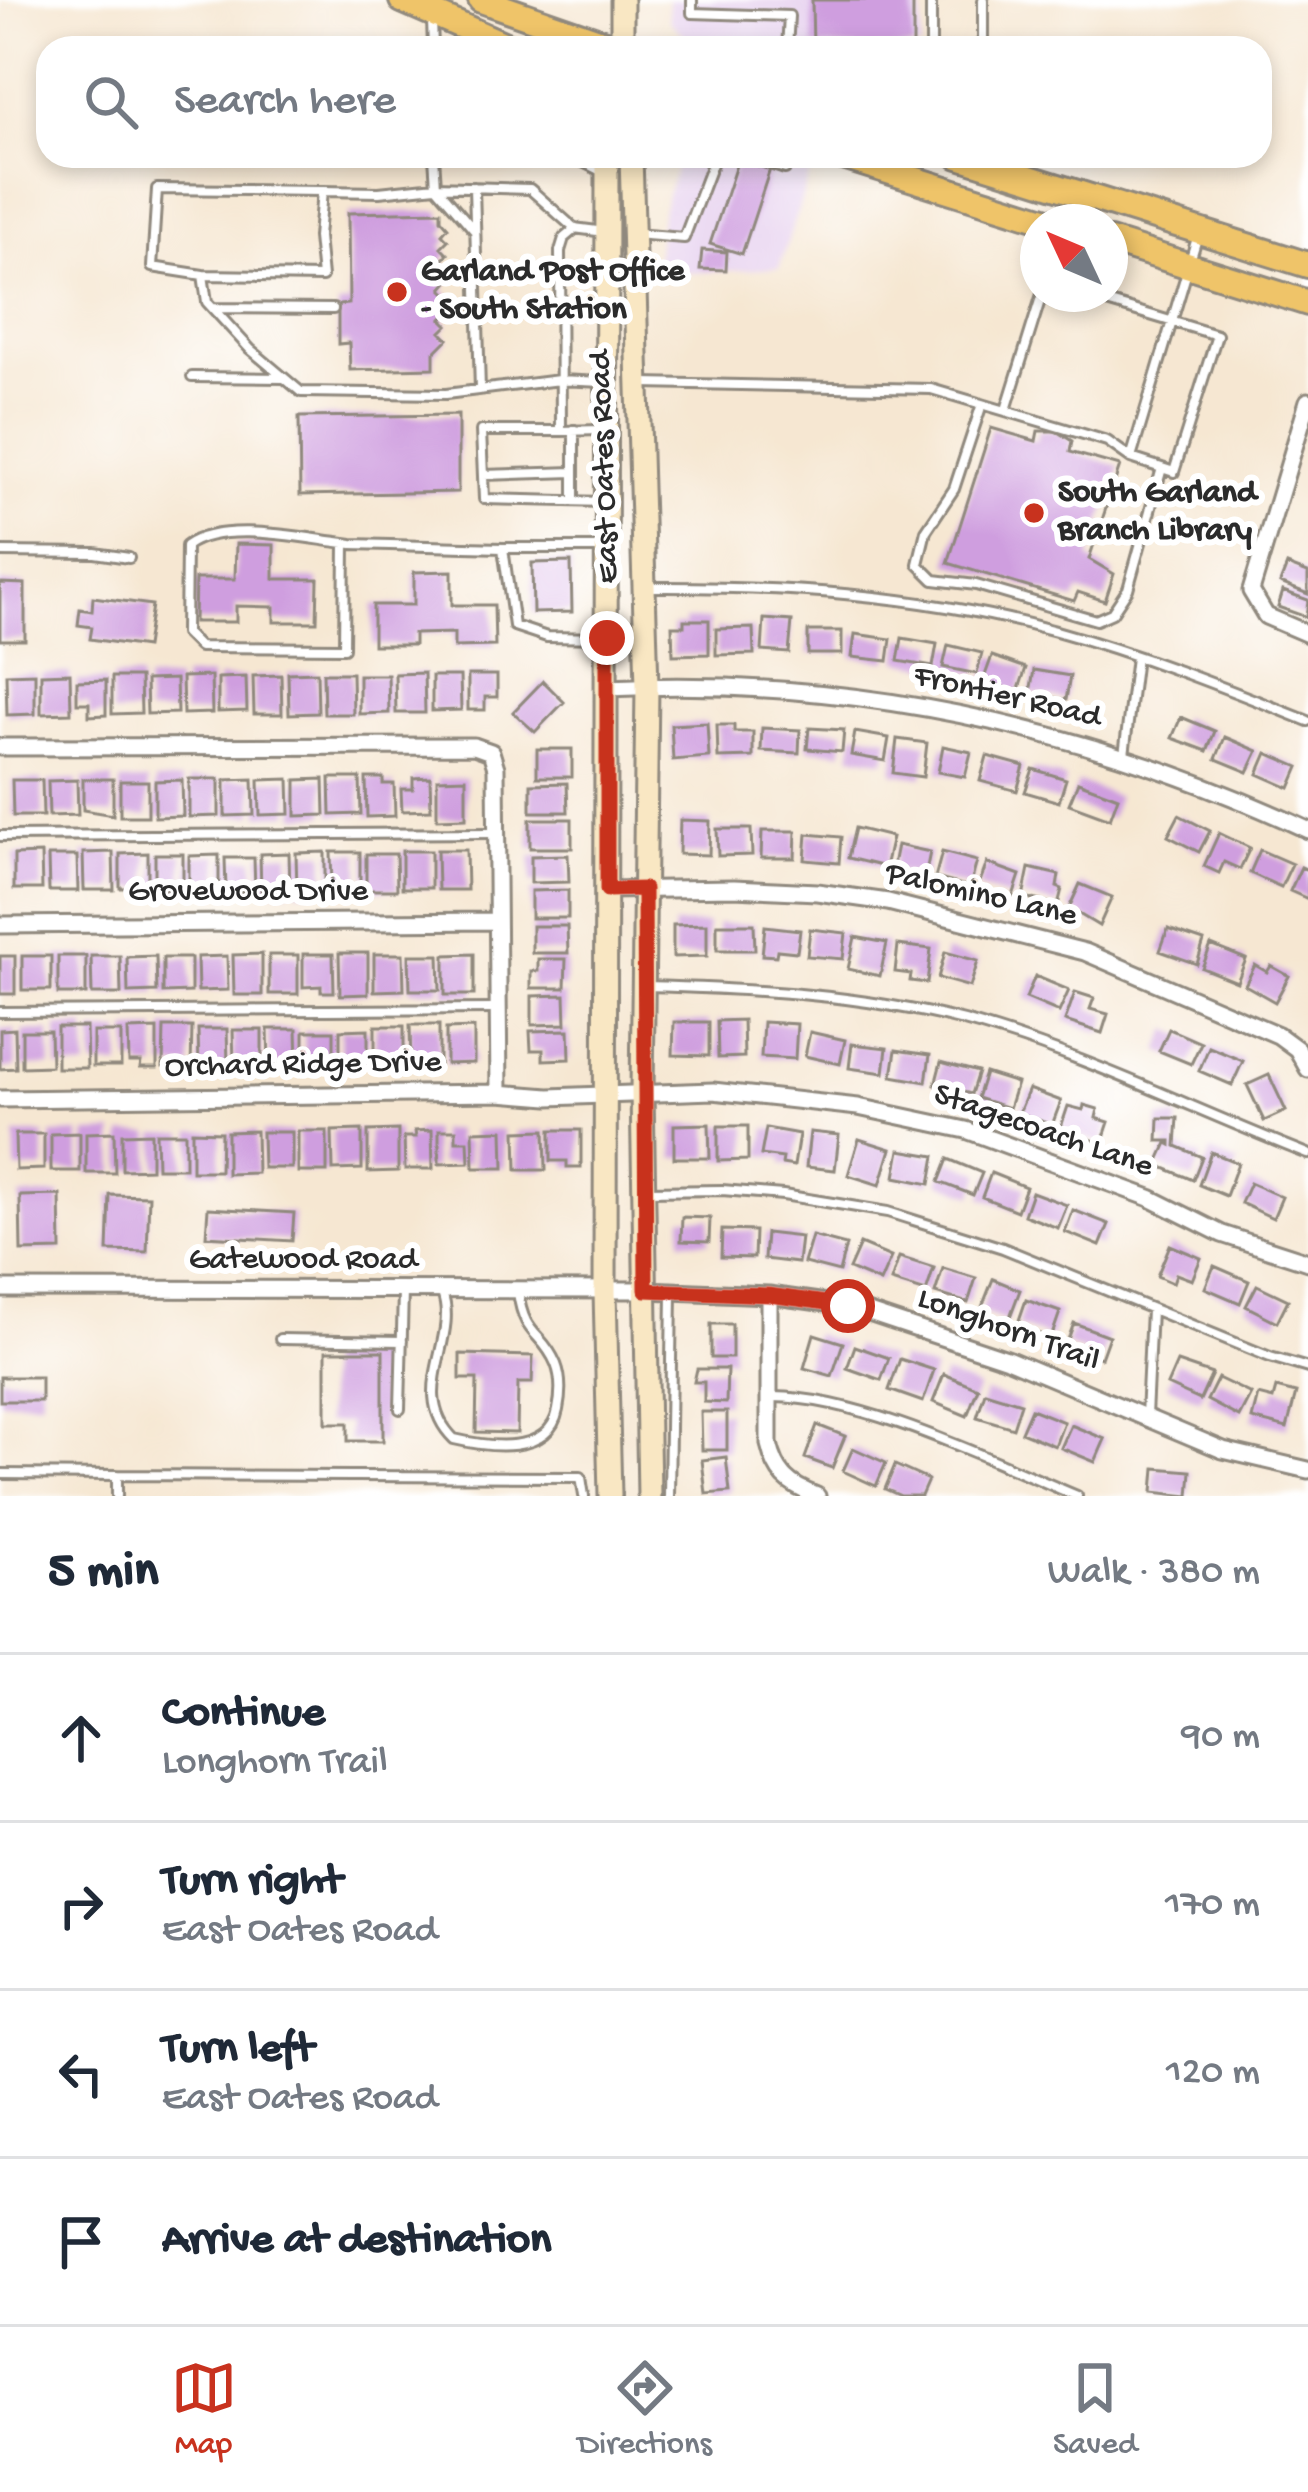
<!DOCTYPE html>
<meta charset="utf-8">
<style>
body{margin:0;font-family:"Gochi Hand",sans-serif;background:#f2f2f3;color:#1f2937}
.compass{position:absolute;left:1020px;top:204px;width:108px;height:108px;border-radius:50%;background:#fff;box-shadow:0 6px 18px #0003;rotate:314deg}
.stop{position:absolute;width:36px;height:36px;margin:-27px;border:9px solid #c8321e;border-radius:50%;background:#fff}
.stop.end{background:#c8321e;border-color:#fff;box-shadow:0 3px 12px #0008}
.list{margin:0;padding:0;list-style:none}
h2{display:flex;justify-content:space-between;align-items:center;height:156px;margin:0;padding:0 48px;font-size:51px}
h2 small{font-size:39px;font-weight:400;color:#747a83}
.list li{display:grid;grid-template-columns:78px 1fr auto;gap:36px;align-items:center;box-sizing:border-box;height:168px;padding:0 48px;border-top:3px solid #e0e1e3}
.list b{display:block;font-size:45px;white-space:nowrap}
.list p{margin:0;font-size:39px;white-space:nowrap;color:#747a83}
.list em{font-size:39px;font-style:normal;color:#747a83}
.icon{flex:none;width:66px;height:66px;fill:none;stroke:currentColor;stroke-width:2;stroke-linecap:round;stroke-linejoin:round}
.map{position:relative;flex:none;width:1308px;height:1496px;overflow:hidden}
.search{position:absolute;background:#fff;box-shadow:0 6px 18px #0003;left:36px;right:36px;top:36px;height:132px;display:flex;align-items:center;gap:30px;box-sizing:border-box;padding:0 42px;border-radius:36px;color:#747a83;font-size:45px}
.sheet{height:828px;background:#fff}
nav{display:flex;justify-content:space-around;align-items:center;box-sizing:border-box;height:168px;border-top:3px solid #e0e1e3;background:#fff;font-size:33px;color:#747a83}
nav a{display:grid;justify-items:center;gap:6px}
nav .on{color:#c8321e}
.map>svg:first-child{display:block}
.built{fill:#e7d2ef}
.building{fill:#cf9edf}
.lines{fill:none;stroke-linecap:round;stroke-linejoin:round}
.lane-casing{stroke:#90897e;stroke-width:14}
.street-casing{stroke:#90897e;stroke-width:21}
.secondary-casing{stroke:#90897e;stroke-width:27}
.primary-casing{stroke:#90897e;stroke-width:30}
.lane{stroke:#fff;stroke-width:8}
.street{stroke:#fff;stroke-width:15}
.secondary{stroke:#f9e7c3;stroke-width:21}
.primary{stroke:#efc469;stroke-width:24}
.route{stroke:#c8321e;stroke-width:15}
.poi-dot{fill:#c8321e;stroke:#fff;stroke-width:4.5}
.labels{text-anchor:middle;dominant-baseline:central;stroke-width:12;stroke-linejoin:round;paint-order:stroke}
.poi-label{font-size:33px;font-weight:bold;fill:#2b2b2b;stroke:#fff;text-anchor:start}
.street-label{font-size:33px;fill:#2b2b2b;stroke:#fff}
</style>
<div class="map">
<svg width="1308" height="1496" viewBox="0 0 1308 1496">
<rect width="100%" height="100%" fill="#fff"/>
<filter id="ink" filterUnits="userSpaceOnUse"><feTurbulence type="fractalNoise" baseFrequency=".00833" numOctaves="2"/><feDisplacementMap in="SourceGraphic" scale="24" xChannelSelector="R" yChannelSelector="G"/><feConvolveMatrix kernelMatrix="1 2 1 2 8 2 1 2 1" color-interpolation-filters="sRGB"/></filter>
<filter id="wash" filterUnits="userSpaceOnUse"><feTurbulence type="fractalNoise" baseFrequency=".004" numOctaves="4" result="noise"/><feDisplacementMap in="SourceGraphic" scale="48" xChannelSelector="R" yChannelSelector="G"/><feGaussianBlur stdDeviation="2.7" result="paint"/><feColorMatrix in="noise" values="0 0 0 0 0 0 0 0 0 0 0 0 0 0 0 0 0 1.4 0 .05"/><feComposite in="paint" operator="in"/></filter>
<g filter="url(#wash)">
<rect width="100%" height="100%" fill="#f6e7d2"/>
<path class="built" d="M668,0H923L921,48H708L693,43L669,21Z
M684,156H768L811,170L779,268L655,275L661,214L677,163Z"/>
<g id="blocks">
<path class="building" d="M812,0H913V48L813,47Z
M739,156L771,166L742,254L710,244Z
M441,211V219L448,227L442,234L448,240L441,247L448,254L441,261L449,268L442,275L448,282L442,289L449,296L442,303L450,311L442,319L448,325L441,332L448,339L434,353V368L350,370L349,343L338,344V305L349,304L348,213Z
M702,250L727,252L726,270L700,269Z
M458,415V492L300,495L299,417Z
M991,428L1036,441L1038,431H1056L1072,441L1070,452L1120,466L1089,559L1114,574L1105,601L1078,592L1074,601L948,563Z
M236,544L274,545V579H318L317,622H274V607L236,606V622H194L195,579H235Z
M571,562L572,612L533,613L532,563Z
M1287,565L1308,573V594L1280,583Z
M452,571V605H494L495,646L454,647V633L414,634V645H373V605H414V572Z
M0,583L25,584V640H0Z
M1283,591L1308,600L1306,617L1278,607Z
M93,597L152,605L146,647L90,639L92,627L78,625L80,609L92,611Z
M764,619L792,621L789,653L762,651Z
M684,620H709V654L673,655L672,626H684Z
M753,628L754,654L716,655V629Z
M808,631H842V654H808Z
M855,634L891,639L888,661L852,657Z
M902,638L937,644L933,667L898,661Z
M948,645L982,653L977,674L943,667Z
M992,656L1026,668L1018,692L983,681Z
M1034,670L1070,676L1066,700L1030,693Z
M317,672L318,713L289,714L288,673Z
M35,673V714L7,715L6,674Z
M70,673L71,713L41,714V674Z
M323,673H352L353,714H324Z
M424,673L425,713H396L395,674Z
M281,675L282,714H254L253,676Z
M359,675H388L389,713L359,714Z
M468,675H497V697H485V710H468Z
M211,676L212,713L183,714L182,677Z
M432,676H460L461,710L432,711Z
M112,677H140L141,713L112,714Z
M246,677L247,711L218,712V678Z
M176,679L177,713L147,714L146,680Z
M106,680V715L89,716V703H77V681Z
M543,681L564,702L535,732L513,712Z
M1181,717L1215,731L1207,751L1172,738Z
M707,723L709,757L673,760L671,725Z
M717,725H734V732H753V757L718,758Z
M762,728L800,730L799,753L761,751Z
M809,728L844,730L842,752L807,749Z
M855,732L889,738L885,761L851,755Z
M1225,737L1258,751L1248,772L1216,759Z
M897,739L927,743L923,777L893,773Z
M943,746L971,752L965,777L938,772Z
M537,749H572V777H537Z
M1267,753L1299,767L1290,788L1258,774Z
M987,756L1024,766L1017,791L980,781Z
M1033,769L1066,779L1059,802L1025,792Z
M430,777L431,810L402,811L401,789H413V778Z
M330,778H360L361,814L331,815Z
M366,778H383V784H394L395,816L367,817Z
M466,778V818L437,819V779Z
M83,779H113V815L83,810Z
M189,779H219V816L189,817Z
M253,779L254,815L225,816V780Z
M289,779L290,814L260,815L259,780Z
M324,779L325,815L296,816V780Z
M12,780H42L43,816H13Z
M77,780L78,815L49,816L48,781Z
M182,780L183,816L155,817V781Z
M120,781H148V816H120Z
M1078,782L1118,797L1110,819L1069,804Z
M567,783L568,812H531V784Z
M1179,815L1210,831L1199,852L1168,836Z
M530,819H572V848H530Z
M680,820L710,821L709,855L679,854Z
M855,828L892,837L885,867L848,858Z
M717,829H751L752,855L718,856Z
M762,831H796L795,858H761Z
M1219,833L1250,848L1240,869L1224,862L1219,873L1204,866Z
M807,834L841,837L839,863L805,860Z
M897,845L930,852L925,877L892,870Z
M437,850H466L467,890H438Z
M1260,850L1292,864L1281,887L1250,873Z
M402,851H431V888H402Z
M113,852L114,890H84L83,853Z
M325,852V890L297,891L296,853Z
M331,852H360V890H332Z
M942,852L977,861L970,887L935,878Z
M148,853V888H120V854Z
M289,853L290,891H261L260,854Z
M41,854L42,889H14V855Z
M155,854H183V889H155Z
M366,854H396L397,890H366Z
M219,855V890L189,891V856Z
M568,855L569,882L531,883V856Z
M48,856H77L78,891H49Z
M225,858H254L255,891L226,892Z
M987,863L1020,875L1012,899L978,887Z
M1301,867L1308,870V899L1290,891Z
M1029,868L1059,875L1057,887L1062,889L1058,905L1023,897Z
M1080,884L1112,897L1099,926L1069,908Z
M568,890V918H531V891Z
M707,924V956L673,957V925Z
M717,924H754L755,950H717Z
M532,926H567L568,953H532Z
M765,926L800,930L797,952L777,950L776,956L762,955Z
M810,929L846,933L843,959L807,956Z
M1168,929L1204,941L1197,964L1160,951Z
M855,937L887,943L880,976L848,969Z
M898,945L931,949L927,983L910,981L911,974L895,972Z
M1211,945L1246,959L1237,982L1202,968Z
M945,952L978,961L970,987L938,978Z
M339,953H368V994L340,995Z
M262,954V995H234L233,955Z
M303,954H333L334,992H321V986L303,987Z
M374,954H403L404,990L374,991Z
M474,954V995H445V955Z
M269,955H298V994H269Z
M409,955H439L440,990H410Z
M0,956H15V994H0Z
M22,956H51V990H22Z
M58,956H86V994H58Z
M91,956H120L121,994H92Z
M156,956L157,992L128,993L127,957Z
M227,956L228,990L198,991L197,957Z
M163,958H191V992L163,993Z
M538,959H566L565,988H531V971H538Z
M1255,965L1267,972L1271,966L1289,976L1275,1002L1245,985Z
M1035,976L1069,990L1059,1012L1026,998Z
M1075,992L1094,998L1090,1009L1108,1014L1102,1033L1065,1021Z
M565,995L566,1024L532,1025V996Z
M743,1020L744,1057L718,1058L717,1021Z
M674,1022H709V1056L673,1055Z
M763,1022L797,1024L795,1059L761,1057Z
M410,1025H439V1066H411Z
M375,1026H404V1066H375Z
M57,1027H86L87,1068H57Z
M164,1027H192L191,1067H163Z
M474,1028V1063L446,1064V1029Z
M15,1029L16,1068L0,1069V1030Z
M157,1029V1068H140L141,1062H129L128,1030Z
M198,1029H227L228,1067H199Z
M268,1029H297L298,1064L269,1065Z
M368,1029V1062L340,1063V1030Z
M1169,1029L1201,1043L1191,1064L1159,1051Z
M233,1030H262V1063H234Z
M569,1030L570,1059L543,1060V1050H531L530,1031Z
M22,1031H50L51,1066L22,1067Z
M304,1031H334V1066H304Z
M93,1032H121V1066H93Z
M810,1032L845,1040L840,1064L805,1056Z
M852,1044L887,1048L884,1073L849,1068Z
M1209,1047L1243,1061L1232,1085L1199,1071Z
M896,1050L930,1055L926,1082L892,1076Z
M941,1062L978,1072L971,1094L935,1085Z
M985,1073L1017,1083L1009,1108L977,1098Z
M1269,1075L1286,1111L1264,1121L1247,1085Z
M1029,1089L1061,1101L1052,1125L1019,1113Z
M1084,1105L1098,1109L1096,1118L1109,1122L1102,1143L1060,1130L1068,1106L1083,1110Z
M1159,1118H1178L1176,1146L1202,1157L1193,1180L1157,1165L1167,1143L1171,1145V1141H1158Z
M709,1124L710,1158H674V1125Z
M718,1126H748V1160L718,1161Z
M766,1128L799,1134L794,1166L782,1164L783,1158L761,1155Z
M362,1130V1169L333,1170L332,1131Z
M398,1130V1171L368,1172V1131Z
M432,1130L433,1169H405L404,1137H416L415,1131Z
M439,1130H456V1141H468L469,1163L439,1164Z
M503,1130L504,1168H474L473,1131Z
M545,1130L546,1170H517L516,1131Z
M551,1130H581V1167H567V1161H551Z
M192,1131L221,1132L220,1171H192Z
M256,1131L257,1173L227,1174V1132Z
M298,1131H327V1172H298Z
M114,1132L115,1173H86V1133Z
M262,1132H292V1168H263Z
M810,1132L839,1135L835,1170L806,1167Z
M80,1133V1171H51V1134Z
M151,1133V1169L122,1170V1134Z
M156,1133H185V1168H157Z
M15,1134H44V1169L16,1170Z
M859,1139L891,1149L880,1185L848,1175Z
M900,1150L935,1156L930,1184L895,1177Z
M1211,1152L1238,1163L1226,1196L1199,1185Z
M948,1159L982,1173L973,1195L939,1182Z
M991,1173L1026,1187L1017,1211L982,1197Z
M1250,1183L1282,1197L1273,1218L1241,1203Z
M1032,1192L1067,1205L1058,1228L1024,1215Z
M60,1195L61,1250L21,1251L20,1196Z
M110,1195L149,1196L147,1252L108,1251Z
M208,1208L294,1213L292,1241L206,1236Z
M1073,1210L1109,1224L1100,1246L1065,1232Z
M682,1217L710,1218L709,1242L681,1241Z
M722,1230L755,1231L754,1258L721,1257Z
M766,1233L801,1237L798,1263L764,1259Z
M812,1236L846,1245L839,1272L804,1263Z
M860,1244L891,1257L880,1282L849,1269Z
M1170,1245L1201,1258L1192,1280L1176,1274L1173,1283L1157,1276Z
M899,1257L934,1268L926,1292L891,1281Z
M1214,1266L1249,1281L1240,1303L1205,1288Z
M943,1268L976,1278L968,1303L935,1293Z
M993,1279L1020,1290L1008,1322L980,1312Z
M1257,1285L1288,1300L1277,1322L1246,1306Z
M1026,1300L1060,1312L1051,1338L1017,1326Z
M1074,1323L1109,1336L1101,1358L1066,1345Z
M711,1324H732V1358H711Z
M814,1334L843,1343L832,1376L804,1368Z
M855,1346L889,1358L881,1380L847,1368Z
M326,1351H383V1441H348V1423H326Z
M460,1354L533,1356L532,1383H518L517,1433L476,1432L477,1379H460Z
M900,1359L934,1370L923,1402L889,1390Z
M1177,1362L1212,1374L1200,1400L1167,1385Z
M697,1369H727L726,1403L704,1402V1382H694Z
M944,1374L978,1388L967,1416L933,1402Z
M0,1377H41V1401H0Z
M1218,1378L1251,1394L1239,1417L1207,1400Z
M1276,1388L1296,1393L1287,1428L1252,1419L1258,1395L1273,1399Z
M985,1392L1021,1403L1013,1428L977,1417Z
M1031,1409L1064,1422L1055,1446L1021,1432Z
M701,1412H727V1450H702Z
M817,1425L845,1436L832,1468L805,1458Z
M1071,1425L1105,1439L1095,1462L1061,1448Z
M853,1448L886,1463L876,1486L843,1471Z
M726,1457L730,1492L706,1494L702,1460Z
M895,1465L928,1480L921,1496H901L885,1489Z
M1155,1468L1191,1471L1189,1496L1153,1492Z"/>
</g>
</g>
<g filter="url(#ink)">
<use href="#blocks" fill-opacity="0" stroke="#90897e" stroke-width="3"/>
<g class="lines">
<g class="lane-casing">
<path id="lane" d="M692,0V13L789,16L787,48
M931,0V48
M983,0V48
M432,20L433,48
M434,156L436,186L379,192L322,191L318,237L322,277L203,275L207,302L250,349L301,392L446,394L559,380L603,382
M571,156L601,171
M746,156L785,169L789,156
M436,186L530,189L574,228L605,232
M437,187L474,230
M474,187L480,390
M576,228L564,238L560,251L561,431H481L484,499L605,502
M634,234L684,238L715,156
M203,275L152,267L157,189L322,191
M214,308L333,309
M192,377L283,378
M643,383L931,389L1107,441L1131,458L1174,472L1217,335L1080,294
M982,404L954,489L926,531L918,564L934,580L976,585L1096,620L1112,613L1128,589L1162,468
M1006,410L1042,294
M574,430V501
M561,431L601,430
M1131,458L1197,238
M483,475L574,472
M345,543L344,648L199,647L185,633L186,546C221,520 302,538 345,543L352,544L503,548
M604,548H503L514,626L547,637L604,638
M0,552L95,553L129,558
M645,587C783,586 923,594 1056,631C1143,655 1225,688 1308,721
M1124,755L1136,657
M0,836L496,833
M645,986C753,989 858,994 964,1021C1082,1053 1194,1110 1308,1154
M0,1012L496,1009
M646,1191L722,1190L783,1195L888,1212L1003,1248L1270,1357L1308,1368
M442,1293C460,1339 407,1393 454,1439C488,1447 549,1456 558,1410C561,1395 562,1379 556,1364C542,1331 524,1338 518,1292
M280,1339L402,1341
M771,1397C861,1396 993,1461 1077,1496
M400,1409L403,1291
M1146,1416L1151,1310
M0,1474L117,1475V1496
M117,1475L581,1477L584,1496
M669,1496L672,1293"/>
</g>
<g class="street-casing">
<path id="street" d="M1308,401L1251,591L1266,616L1308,634
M607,688C852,676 1086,727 1308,830
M0,747L474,746L491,752L496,768L499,1093
M607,890L734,888L817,892L888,902L1085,952L1278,1035L1297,1049L1308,1069
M0,925L497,921
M0,1099L499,1093L549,1097L713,1091L858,1107L966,1130L1150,1198L1222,1234L1308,1262
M0,1289L646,1290L769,1295L848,1306L1007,1359L1223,1450L1308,1470
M769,1295V1444C776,1474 788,1485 817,1496"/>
</g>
<g class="secondary-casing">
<path id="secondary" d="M622,0V48
M607,156L605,1292L610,1496
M631,156L647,686L642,1091L649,1496"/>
</g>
<g class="primary-casing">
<path id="primary" d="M402,0L512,48
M481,0L619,48
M840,156L1051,222
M959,156L1308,265
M1110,241L1308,303"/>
</g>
<use href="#lane" class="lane"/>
<use href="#street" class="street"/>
<use href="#secondary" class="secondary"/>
<use href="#primary" class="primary"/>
</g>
</g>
<g class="lines" filter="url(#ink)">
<path class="route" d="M607,638V890L644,889L646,1290L769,1295L848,1306"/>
</g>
<g class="poi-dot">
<circle cx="397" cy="292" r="12"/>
<circle cx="1034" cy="513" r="12"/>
</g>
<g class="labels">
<g class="poi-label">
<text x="421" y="273">Garland Post Office<tspan x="421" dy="38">- South Station</tspan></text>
<text x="1058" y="494">South Garland<tspan x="1058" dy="38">Branch Library</tspan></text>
</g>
<g class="street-label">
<text transform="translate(606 467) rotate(-92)">East Oates Road</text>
<text transform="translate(1007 698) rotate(13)">Frontier Road</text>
<text x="248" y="893">Grovewood Drive</text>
<text transform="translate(981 896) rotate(13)">Palomino Lane</text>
<text transform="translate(303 1066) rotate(-1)">Orchard Ridge Drive</text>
<text transform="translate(1043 1132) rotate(19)">Stagecoach Lane</text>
<text x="303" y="1261">Gatewood Road</text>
<text transform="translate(1008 1331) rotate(20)">Longhorn Trail</text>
</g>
</g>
</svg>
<svg class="compass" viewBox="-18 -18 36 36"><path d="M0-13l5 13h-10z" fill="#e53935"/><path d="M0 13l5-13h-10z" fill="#747a83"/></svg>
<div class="stop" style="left:848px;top:1306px"></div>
<div class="stop end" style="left:607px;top:638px"></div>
<div class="search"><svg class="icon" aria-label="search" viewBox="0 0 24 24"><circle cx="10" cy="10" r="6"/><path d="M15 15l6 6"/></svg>Search here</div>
</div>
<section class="sheet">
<h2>5 min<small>Walk · 380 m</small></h2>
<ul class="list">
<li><svg class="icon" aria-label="ahead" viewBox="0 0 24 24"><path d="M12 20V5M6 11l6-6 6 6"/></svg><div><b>Continue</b><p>Longhorn Trail</p></div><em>90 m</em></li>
<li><svg class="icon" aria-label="right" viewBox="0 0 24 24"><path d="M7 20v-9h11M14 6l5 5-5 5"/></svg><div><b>Turn right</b><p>East Oates Road</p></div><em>170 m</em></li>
<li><svg class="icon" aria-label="left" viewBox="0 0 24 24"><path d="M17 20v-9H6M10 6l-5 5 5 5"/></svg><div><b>Turn left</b><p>East Oates Road</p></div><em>120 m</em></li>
<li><svg class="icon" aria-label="arrive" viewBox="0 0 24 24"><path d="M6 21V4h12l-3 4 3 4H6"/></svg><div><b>Arrive at destination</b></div></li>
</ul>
</section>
<nav>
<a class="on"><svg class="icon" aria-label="map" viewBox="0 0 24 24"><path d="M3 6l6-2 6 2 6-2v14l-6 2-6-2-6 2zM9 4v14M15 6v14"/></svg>Map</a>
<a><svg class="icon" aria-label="directions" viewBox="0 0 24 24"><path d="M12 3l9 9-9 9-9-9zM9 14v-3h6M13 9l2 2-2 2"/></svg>Directions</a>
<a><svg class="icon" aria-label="saved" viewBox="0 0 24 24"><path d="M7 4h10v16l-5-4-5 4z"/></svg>Saved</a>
</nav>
